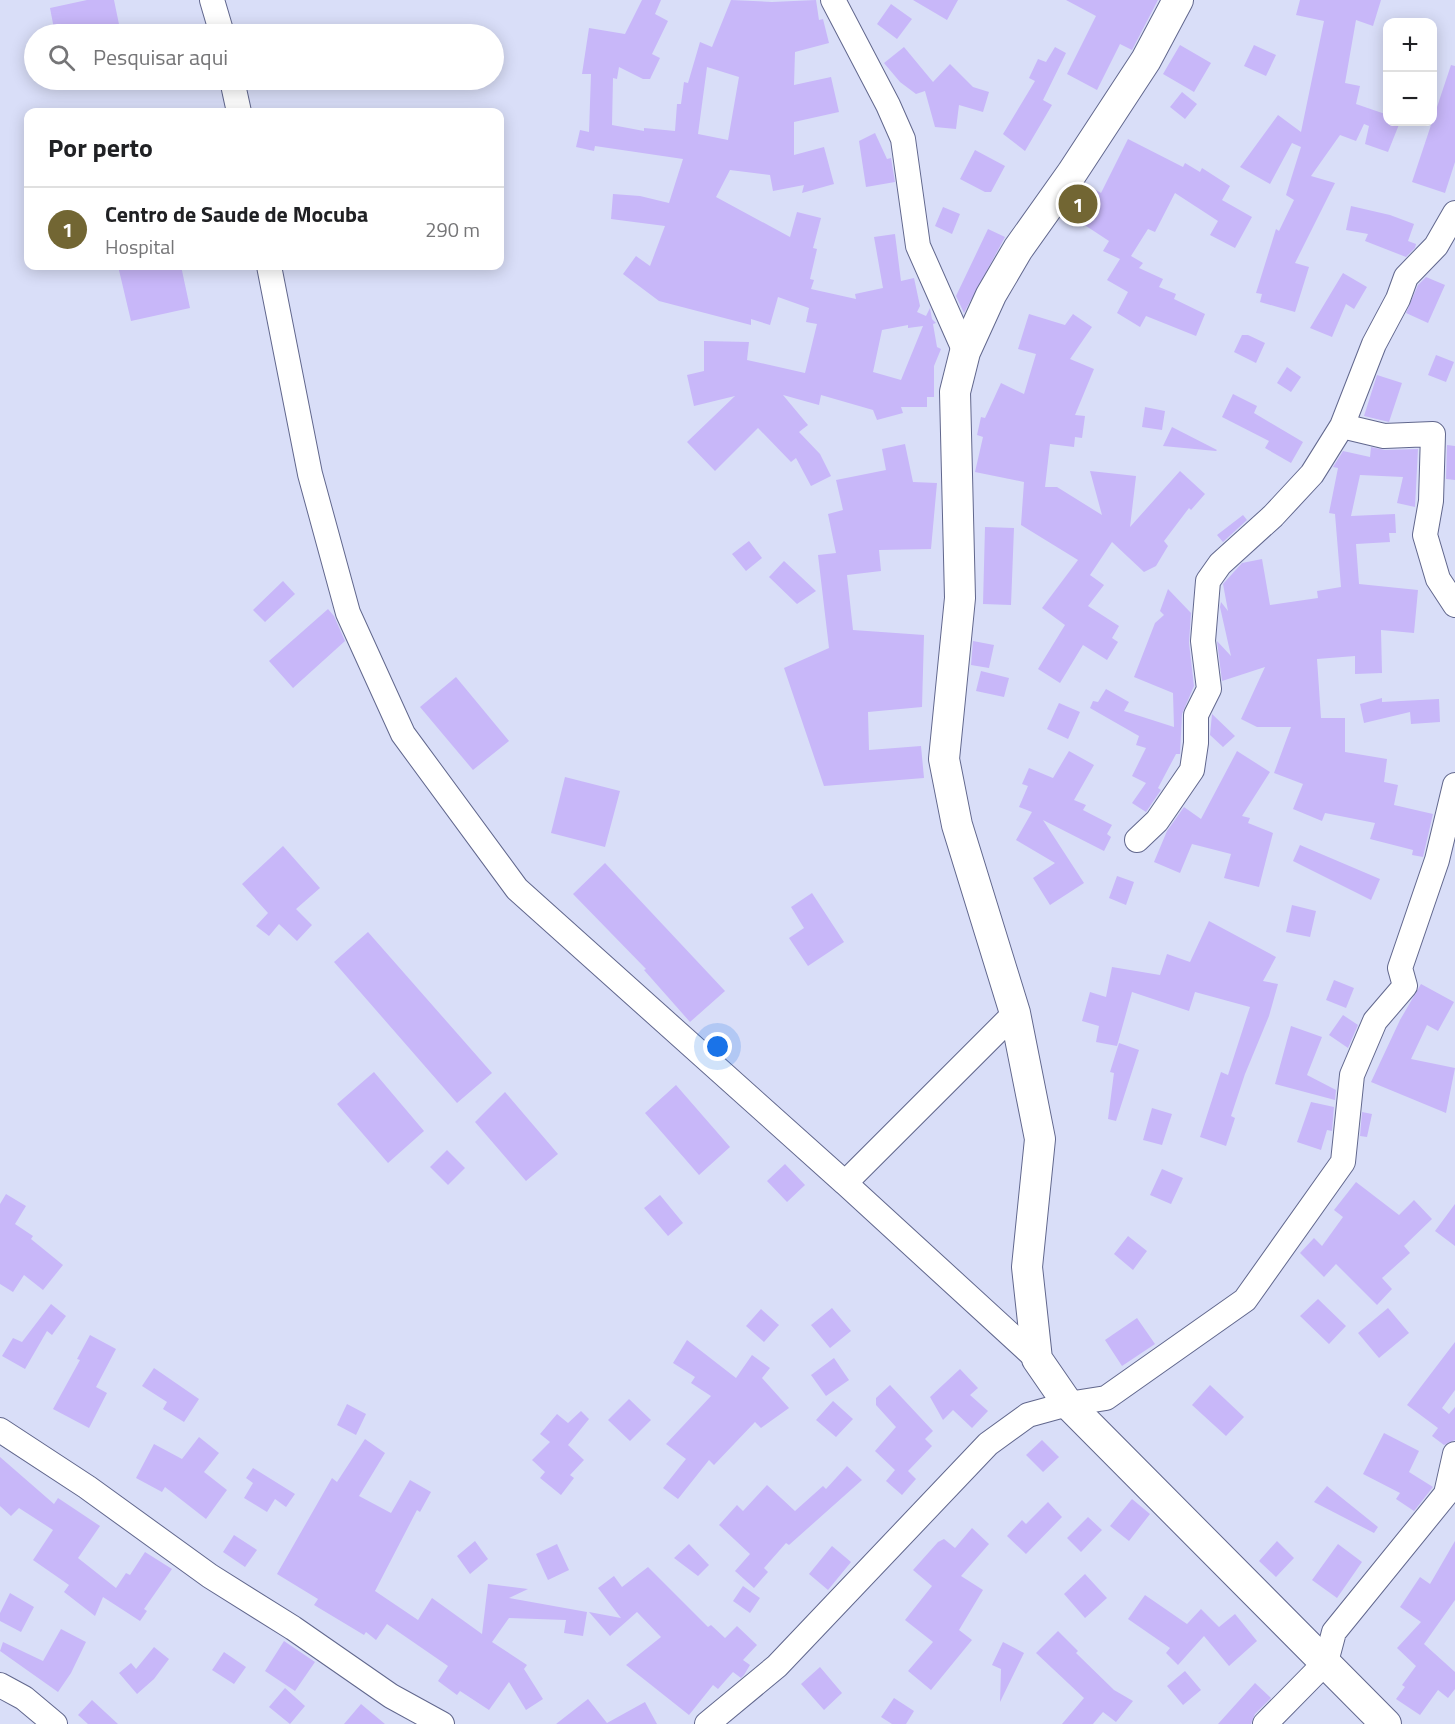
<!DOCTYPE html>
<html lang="pt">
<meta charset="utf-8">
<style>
body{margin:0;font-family:"Titillium Web",sans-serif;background:#f6f6f6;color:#202124}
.controls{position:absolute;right:18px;top:18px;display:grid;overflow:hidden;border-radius:12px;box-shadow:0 3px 15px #0003}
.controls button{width:54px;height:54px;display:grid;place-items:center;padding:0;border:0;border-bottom:2px solid #e0e0e0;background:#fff;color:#202124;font:30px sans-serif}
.you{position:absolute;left:718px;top:1047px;width:21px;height:21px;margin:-15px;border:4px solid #fff;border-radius:50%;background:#1a73e8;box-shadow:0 0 0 9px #1a73e833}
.badge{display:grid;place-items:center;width:39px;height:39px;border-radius:50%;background:#726633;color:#fff;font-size:20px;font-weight:700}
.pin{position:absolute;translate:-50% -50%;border:3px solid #fff;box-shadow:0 2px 6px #0006}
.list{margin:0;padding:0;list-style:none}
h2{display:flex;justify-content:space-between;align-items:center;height:78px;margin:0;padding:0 24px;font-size:26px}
h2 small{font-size:20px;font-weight:400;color:#757577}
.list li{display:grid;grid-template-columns:39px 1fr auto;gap:18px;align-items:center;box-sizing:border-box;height:84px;padding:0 24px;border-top:2px solid #e0e0e0}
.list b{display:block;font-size:22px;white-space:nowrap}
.list p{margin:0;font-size:20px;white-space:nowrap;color:#757577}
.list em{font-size:20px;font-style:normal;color:#757577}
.icon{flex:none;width:33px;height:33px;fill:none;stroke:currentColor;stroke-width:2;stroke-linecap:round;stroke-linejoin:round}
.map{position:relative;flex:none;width:1455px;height:1724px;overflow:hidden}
.search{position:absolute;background:#fff;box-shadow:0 3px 15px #0003;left:24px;top:24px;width:480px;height:66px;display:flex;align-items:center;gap:15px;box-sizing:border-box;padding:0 21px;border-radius:33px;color:#757577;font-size:22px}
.panel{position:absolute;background:#fff;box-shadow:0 3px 15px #0003;left:24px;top:108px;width:480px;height:162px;border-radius:12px}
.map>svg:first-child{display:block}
.building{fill:#c8b7f9;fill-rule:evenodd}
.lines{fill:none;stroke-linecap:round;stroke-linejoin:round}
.minor-casing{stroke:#61678d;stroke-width:26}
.tertiary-casing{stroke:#61678d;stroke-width:32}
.minor{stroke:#fff;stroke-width:24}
.tertiary{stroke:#fff;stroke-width:30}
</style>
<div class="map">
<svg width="1455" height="1724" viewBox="0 0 1455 1724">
<rect width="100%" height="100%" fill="#d9def8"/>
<path class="building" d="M87,0H114L121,34H55L50,8Z
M642,0H661L655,14L668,21L652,54L660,58L650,79H643L619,67L617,79L613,78L612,125L644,131V128L675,131L677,104H681L684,82L688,83L700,42L712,47L731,0L772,2L816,0L819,20L823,19L829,43L795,52L794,85L831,77L839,112L794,122V155L824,147L834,184L802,193L804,185L773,191L770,175L730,170L716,197L790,237L797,212L821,218L813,248L817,249L810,279L814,280L811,289L856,299L855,294L883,288L874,237L895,234L901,281L914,278L920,306L917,312L926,316L930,308L932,319L936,323L933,324L937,347L941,349L934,366V397H927V407H901L903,413L877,420L873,410L821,395L819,405L783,395L808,425L799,432L820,454L831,476L811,486L796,458L791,462L758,428L715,471L687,442L735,396L694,406L687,375L704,371V341L749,342L747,360L805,373L817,324L806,322L809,308L778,297L770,325L751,319V325L659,301L623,274L636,256L650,266L665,226L611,219L613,194L640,196L669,203L683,159L595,146L594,151L576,147L580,130L589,132L591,74H582L589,28L625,34ZM707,67L739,77L728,140L698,134ZM908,325V328L923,326L901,380L873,372L882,330Z
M913,0H958L947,20Z
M1066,0H1158L1132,50L1120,44L1097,90L1067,74L1096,16Z
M1300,0H1381L1373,26L1356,20L1345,83L1360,86L1356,104L1388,115V122H1400L1388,152L1365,144L1369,126L1364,124L1356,141L1340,135L1311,176L1335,183L1295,263L1309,267L1295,312L1260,302L1262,294L1256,293L1276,229L1279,231L1294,200L1286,195L1301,147L1292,143L1270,184L1240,167L1278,115L1301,132L1324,21L1296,15Z
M891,4L912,19L897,39L877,24Z
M1180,45L1211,63L1194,92L1163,74Z
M1254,45L1276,55L1266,76L1244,66Z
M904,47L933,82L950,64L973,87L989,92L983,112L959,105L956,129L935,127L925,91L916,94L900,82L884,63Z
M1055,47L1066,53L1043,100L1052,105L1025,151L1003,134L1035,81L1029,78L1038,59L1046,62Z
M1451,65L1455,66V162L1445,193L1412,182Z
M1182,92L1197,104L1185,119L1170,107Z
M875,133L887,159L891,158L895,182L866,187L859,141Z
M1128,139L1183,167L1185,163L1200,172L1202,168L1230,186L1222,200L1252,217L1235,248L1210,235L1218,221L1175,193L1155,232L1148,229L1131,256L1143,263L1139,268L1163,279L1159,287L1176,294L1174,299L1205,314L1196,336L1146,316L1140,327L1117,313L1128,292L1107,280L1120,259L1103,251L1109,241L1077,220L1096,190L1101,193Z
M975,150L1005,166L991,192H985L960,179Z
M1351,206L1390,215L1414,224L1408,241L1416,244L1415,248L1406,257L1365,241L1368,234L1346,230Z
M943,207L960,214L952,234L935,226Z
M988,229L1005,237L964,313L956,296Z
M118,266H181L190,308L131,321Z
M1343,273L1367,287L1354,309L1346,304L1332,337L1310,328Z
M1426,277L1445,285L1428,323L1406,313L1418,285Z
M1029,314L1065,325L1073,314L1092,327L1070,359L1094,369L1075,415L1085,416L1082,438L1075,437L1074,447L1050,444L1045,487H1057L1102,515L1090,471L1136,476L1130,527L1180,471L1205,494L1191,510L1189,508L1164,541L1168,546L1156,566L1144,572L1112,542L1090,575L1104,585L1088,606L1119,626L1112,638L1118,642L1107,660L1083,645L1060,683L1038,669L1065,625L1042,608L1078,560L1021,525L1024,482L975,472L983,437L977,435L981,417L985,418L1001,383L1024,394L1036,354L1018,349Z
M1242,335H1248L1265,343L1256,363L1234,352Z
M1436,355L1454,362L1446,382L1428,375Z
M1287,367L1301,377L1291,392L1277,383Z
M1377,375L1402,383L1389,422L1364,416Z
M1233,394L1257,406L1254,413L1303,442L1291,463L1265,448L1269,441L1222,417Z
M1145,407L1165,411L1162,430L1142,427Z
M1172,427L1217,450L1216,451L1163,446Z
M905,444L913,482L937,483L931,549L879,550L881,571L847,575L853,630L924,635L922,707L868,712L869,750L921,746L924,778L824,786L784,668L829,648L818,555L836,553L828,514L843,510L836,480L886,470L882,449Z
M1447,445L1455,446V480L1446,479Z
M1371,447L1385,450L1418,449L1415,507L1397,503L1403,477L1360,475L1351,516L1395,514L1396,533H1389L1390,542L1356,544L1359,584L1418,590L1414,633L1381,630L1382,673L1355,674V656L1317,659L1321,718H1345V752L1387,759L1384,782L1398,785L1394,805L1433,814L1423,857L1412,855L1413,850L1370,839L1375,823L1325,813L1322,821L1293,809L1303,784L1274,773L1291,727H1257L1241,719L1265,667L1222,681L1217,641L1231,656L1220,607L1221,602L1228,611L1223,584L1242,563L1262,559L1270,605L1318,598L1317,591L1341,587L1335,514L1329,513L1338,468L1333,467L1343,451L1370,457Z
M1243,515L1247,520L1223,542L1217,535Z
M985,527L1014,528L1011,605L983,604Z
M749,541L762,558L746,571L732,554Z
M784,561L816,591L797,604L769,577Z
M283,581L295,594L265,622L253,610Z
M1168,589L1191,613L1189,643L1194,686L1182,714L1180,754H1176L1158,788L1161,790L1146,812L1132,803L1146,783L1132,776L1146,748L1136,745L1139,736L1090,708L1093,701L1098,702L1106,689L1129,702L1124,711L1174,727L1173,693L1134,677L1155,623L1164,615L1160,611Z
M328,609L334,616L345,641L293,688L269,661Z
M973,641L994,645L989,668L971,665Z
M981,671L1009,678L1004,697L976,691Z
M456,677L509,741L473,770L420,707Z
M1382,698V702L1439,699L1440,722L1411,724L1410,712L1364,723L1360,704Z
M1059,703L1080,712L1068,739L1047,729Z
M1212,714L1235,736L1223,747L1210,735Z
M1069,751L1094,765L1074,800L1086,805L1083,810L1112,825L1107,834L1111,837L1104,851L1043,820L1084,883L1050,905L1033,878L1055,863L1016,840L1032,812L1019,807L1028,786L1022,784L1029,768L1053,778Z
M1237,751L1270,772L1242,816L1250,818L1248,823L1273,833L1259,887L1224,878L1231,854L1192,844L1180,873L1154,862L1167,831L1184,807L1201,819Z
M565,777L620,791L605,847L551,833Z
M1300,845L1380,879L1371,900L1293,861Z
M283,846L320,888L296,909L312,925L297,941L279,924L269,936L256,926L268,913L242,884Z
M605,863L725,991L690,1022L644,970L646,969L573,894Z
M1117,876L1134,882L1126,905L1109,898Z
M812,893L844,942L808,966L789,938L804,928L791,907Z
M1292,905L1316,911L1310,937L1286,932Z
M1209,921L1276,957L1263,981L1278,984L1269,1016L1245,1074L1231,1116L1235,1118L1226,1146L1200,1137L1221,1072L1228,1075L1250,1007L1195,992L1189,1011L1132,992L1117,1046L1096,1042L1099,1026L1082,1021L1090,992L1106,997L1112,967L1160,975L1167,954L1190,962Z
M368,932L492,1073L457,1103L334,962Z
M1334,980L1354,988L1346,1008L1326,1000Z
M1421,984L1454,1002L1438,1031L1427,1025L1411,1059L1455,1068L1446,1113L1371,1082L1400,1020Z
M1343,1015L1358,1025L1348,1048L1329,1035Z
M1291,1026L1322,1037L1307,1075L1336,1090L1335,1100L1275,1084Z
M1119,1043L1139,1050L1116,1121L1108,1119L1114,1073L1110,1072Z
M374,1072L424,1131L388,1163L337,1104Z
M676,1085L730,1147L699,1175L645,1113Z
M505,1092L558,1154L526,1181L475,1122Z
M1311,1102L1334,1107L1332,1131L1327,1130L1321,1150L1297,1142Z
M1152,1108L1172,1114L1162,1145L1143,1140Z
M1362,1112L1372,1114L1367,1137L1360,1136Z
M447,1150L465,1168L448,1185L430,1167Z
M785,1164L805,1185L787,1202L767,1181Z
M1162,1169L1183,1178L1171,1204L1150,1195Z
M1356,1182L1399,1215L1414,1200L1432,1219L1404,1246L1410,1253L1382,1278L1392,1289L1377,1305L1336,1264L1324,1277L1300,1253L1314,1238L1322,1246L1343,1217L1334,1210Z
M6,1194L26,1206L15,1224L33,1236L31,1239L63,1265L43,1290L24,1275L13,1292L0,1284V1204Z
M660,1195L683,1223L668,1236L644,1208Z
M1455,1204V1246L1435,1231Z
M1128,1236L1147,1251L1133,1270L1114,1254Z
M1318,1299L1346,1326L1329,1344L1300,1316Z
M51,1304L66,1316L52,1335L47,1331L25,1369L2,1356L13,1338L22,1342Z
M832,1308L851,1331L830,1348L811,1325Z
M1388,1308L1409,1333L1379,1358L1358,1333Z
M761,1309L779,1325L764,1342L746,1326Z
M1137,1318L1155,1344L1122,1366L1105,1340Z
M90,1335L116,1349L96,1387L107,1393L89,1428L53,1409L80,1360L77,1359Z
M687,1340L736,1378L752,1355L770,1368L762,1378L789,1408L761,1428L755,1422L714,1465L709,1460L678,1499L663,1488L686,1459L666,1444L711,1396L691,1383L695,1377L673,1363Z
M1455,1342V1390L1442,1408L1449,1414L1455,1407V1440L1444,1445L1432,1436L1438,1428L1407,1405Z
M834,1358L849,1380L826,1396L811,1375Z
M154,1368L199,1399L184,1422L163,1409L167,1402L142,1386Z
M960,1369L978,1388L970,1395L988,1411L972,1428L953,1410L943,1420L930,1397Z
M890,1385L933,1431L925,1439L932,1446L908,1471L916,1479L902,1495L886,1481L895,1470L875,1451L896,1427L876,1405V1398Z
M1210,1385L1244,1417L1226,1436L1192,1405Z
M629,1399L651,1420L630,1441L608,1420Z
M833,1401L853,1419L836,1437L816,1420Z
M347,1404L366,1414L356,1435L337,1425Z
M581,1411L589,1419L568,1445L584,1460L570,1475L574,1478L561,1495L540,1478L545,1472L532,1460L550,1442L540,1434L557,1414L568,1423Z
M1384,1433L1419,1451L1409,1472L1433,1487L1414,1511L1396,1499L1400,1493L1363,1474Z
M199,1437L219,1453L204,1472L227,1490L206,1519L165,1487L162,1492L136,1478L154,1444L182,1459Z
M365,1439L385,1453L359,1496L391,1513L410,1480L431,1492L420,1512L417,1510L375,1591L418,1620L432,1598L482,1634L488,1584L528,1589L509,1598L587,1612L583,1636L564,1633L566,1620L509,1618L492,1642L527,1665L524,1669L543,1699L526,1710L509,1682L489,1710L460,1691L457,1695L438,1681L448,1666L387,1624L376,1640L366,1632L364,1635L314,1605L318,1599L277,1574L332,1478L337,1482Z
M1042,1440L1059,1457L1043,1472L1026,1455Z
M0,1457L54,1504L58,1498L100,1526L78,1558L116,1588L126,1573L130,1575L145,1552L172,1569L144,1609L147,1611L140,1621L103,1597L95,1616L64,1592L69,1585L33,1560L53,1530L19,1508L11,1516L0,1506Z
M847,1466L862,1480L789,1545L786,1543L764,1568L768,1572L754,1588L735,1571L750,1554L719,1525L737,1505L743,1511L767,1485L795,1511L823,1486L826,1489Z
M253,1468L295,1494L286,1507L275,1499L267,1512L244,1498L253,1483L246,1478Z
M1327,1486L1378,1527L1374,1533L1314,1502Z
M1132,1499L1150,1514L1129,1541L1110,1526Z
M1048,1502L1062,1517L1026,1554L1007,1536L1022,1520L1026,1524Z
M1088,1517L1102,1530L1081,1552L1067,1538Z
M972,1528L989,1544L961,1576L983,1590L959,1630L972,1640L931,1690L908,1671L933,1642L905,1620L932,1586L913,1570L938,1542L944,1539L955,1548Z
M234,1535L257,1550L245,1567L223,1552Z
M475,1541L488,1559L470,1574L457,1556Z
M1277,1541L1294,1558L1276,1577L1259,1561Z
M1455,1541V1600L1424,1644L1455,1672V1689L1448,1698L1438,1690L1420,1715L1396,1699L1405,1687L1402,1685L1416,1666L1397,1648L1421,1622L1400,1607L1420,1577L1430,1584Z
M557,1544L569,1570L548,1580L536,1554Z
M689,1544L709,1565L698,1576L674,1558Z
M1338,1544L1362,1562L1337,1598L1312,1580Z
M832,1546L851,1562L828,1590L809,1574Z
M648,1567L708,1627L711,1625L725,1638L737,1626L757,1645L743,1660L750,1665L744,1675L741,1678L733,1672L718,1689L713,1685L689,1715L626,1665L661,1637L637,1612L610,1636L589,1612L621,1618L598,1588L614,1576L622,1587Z
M1085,1574L1107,1598L1085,1618L1064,1594Z
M743,1586L760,1598L750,1613L733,1601Z
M10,1593L34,1607L21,1632L0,1621V1613Z
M1145,1595L1187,1624L1201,1609L1219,1627L1235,1614L1257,1641L1229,1666L1204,1636L1178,1665L1166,1653L1170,1648L1128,1619Z
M61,1629L86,1642L71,1673L58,1692L0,1651L3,1642L43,1661Z
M1058,1631L1078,1651L1076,1653L1114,1690L1133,1701L1116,1722L1103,1712L1093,1724H1062L1084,1698L1036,1653Z
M284,1641L315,1662L295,1691L265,1671Z
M1003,1642L1024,1653L1000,1702L1001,1669L992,1665Z
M154,1647L169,1659L154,1679L137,1694L119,1673L131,1663L136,1669Z
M224,1652L246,1667L234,1684L212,1670Z
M820,1667L842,1693L824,1710L801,1684Z
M1185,1671L1201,1690L1183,1705L1167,1686Z
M1255,1683L1271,1698L1255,1714L1251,1724H1218Z
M285,1688L305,1706L290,1724L269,1707Z
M894,1698L914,1711L906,1724H892L881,1717Z
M588,1699L607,1723L645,1702L657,1724H556Z
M92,1700L118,1724H88L78,1715Z
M361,1704L385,1724H344Z"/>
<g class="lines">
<g class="minor-casing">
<path id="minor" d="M212,0L222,34
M833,0L888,105L903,139L918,246L965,352
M232,80L239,112
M269,266L310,474L348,613L403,734L517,889L845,1183L1015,1013
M1342,426L1384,436L1433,434L1431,501L1425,535L1438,579L1455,605
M1137,840L1157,821L1192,770L1196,743V715L1209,689L1203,641L1208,581L1220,564L1273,516L1312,474L1342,426L1374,344L1398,299L1406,277L1436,246L1455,213
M845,1183L1037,1359
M0,1430L87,1487L210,1576L293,1628L391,1696L442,1724
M0,1685L24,1698L55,1724
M707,1724L777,1666L988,1444L1028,1415L1068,1404L1106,1398L1245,1300L1343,1162L1352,1075L1375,1021L1405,986L1400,968L1437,860L1455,785
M1265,1724L1326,1662L1334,1632L1446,1494L1455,1454"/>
</g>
<g class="tertiary-casing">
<path id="tertiary" d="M1178,0L1146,60L1072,173L1018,249L991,295L965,352L955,392L960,598L944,759L957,825L1015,1013L1040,1139L1027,1267L1037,1359L1068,1404L1386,1724"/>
</g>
<use href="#minor" class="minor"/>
<use href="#tertiary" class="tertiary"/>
</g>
</svg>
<div class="controls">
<button>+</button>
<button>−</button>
</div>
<div class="you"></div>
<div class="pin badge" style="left:1078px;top:204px">1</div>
<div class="search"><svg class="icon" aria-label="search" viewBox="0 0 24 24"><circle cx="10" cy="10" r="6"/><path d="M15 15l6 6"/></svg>Pesquisar aqui</div>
<section class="panel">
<h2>Por perto<small></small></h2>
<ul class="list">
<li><span class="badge">1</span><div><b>Centro de Saude de Mocuba</b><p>Hospital</p></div><em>290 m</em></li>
</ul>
</section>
</div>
